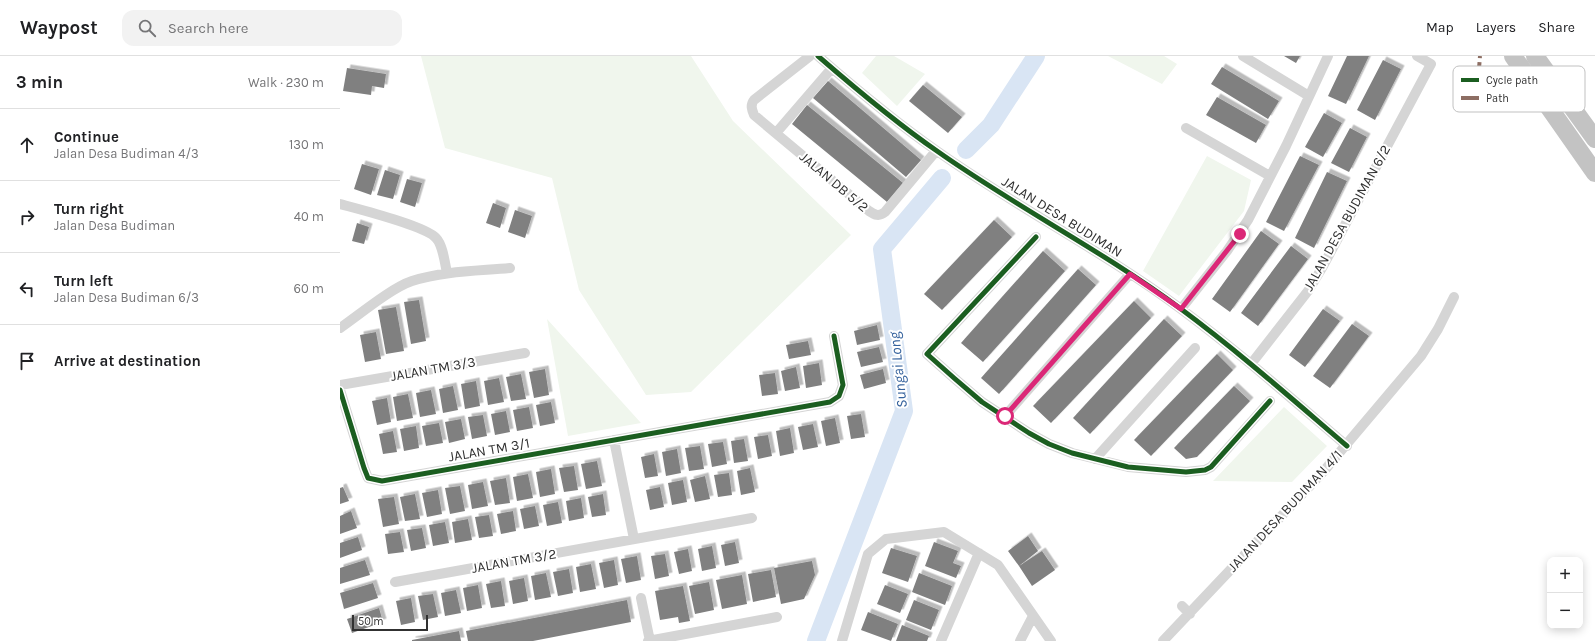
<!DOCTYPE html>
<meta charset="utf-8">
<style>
body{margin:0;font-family:Karla,sans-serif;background:#f2f2f2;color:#202124}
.controls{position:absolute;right:12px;bottom:12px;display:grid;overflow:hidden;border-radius:8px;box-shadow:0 2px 10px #0003}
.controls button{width:36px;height:36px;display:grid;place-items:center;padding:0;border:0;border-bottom:1px solid #e0e0e0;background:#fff;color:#202124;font:20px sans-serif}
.scale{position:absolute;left:12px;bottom:10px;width:76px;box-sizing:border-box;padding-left:4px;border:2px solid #313131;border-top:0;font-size:11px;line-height:14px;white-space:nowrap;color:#313131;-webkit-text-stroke:3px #fff;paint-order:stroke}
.stop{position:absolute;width:12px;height:12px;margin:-9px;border:3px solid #db2777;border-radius:50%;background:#fff}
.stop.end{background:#db2777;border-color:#fff;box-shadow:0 1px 4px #0008}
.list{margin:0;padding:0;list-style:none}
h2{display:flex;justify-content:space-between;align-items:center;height:52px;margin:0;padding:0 16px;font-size:17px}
h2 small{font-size:13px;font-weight:400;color:#757577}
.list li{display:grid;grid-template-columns:26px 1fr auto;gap:12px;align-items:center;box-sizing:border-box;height:72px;padding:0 16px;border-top:1px solid #e0e0e0}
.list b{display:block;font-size:15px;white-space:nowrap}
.list p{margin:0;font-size:13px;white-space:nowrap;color:#757577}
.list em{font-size:13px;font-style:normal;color:#757577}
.icon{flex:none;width:22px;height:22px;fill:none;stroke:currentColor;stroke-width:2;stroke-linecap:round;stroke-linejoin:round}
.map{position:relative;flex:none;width:1255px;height:585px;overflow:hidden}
header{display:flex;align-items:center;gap:24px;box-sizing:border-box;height:56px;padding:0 20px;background:#fff;border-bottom:1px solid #e0e0e0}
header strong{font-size:19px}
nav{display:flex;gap:22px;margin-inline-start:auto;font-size:14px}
.search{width:280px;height:36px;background:#f2f2f2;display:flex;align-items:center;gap:10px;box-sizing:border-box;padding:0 14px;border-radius:12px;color:#757577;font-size:15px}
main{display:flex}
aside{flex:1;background:#fff}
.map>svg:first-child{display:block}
.green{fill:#f0f6ed}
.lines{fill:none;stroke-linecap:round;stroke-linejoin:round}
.river{stroke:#d9e5f4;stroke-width:18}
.building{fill:#808080;filter:url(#shadow)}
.minor{stroke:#d5d5d5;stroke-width:10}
.motorway{stroke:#c3c3c3;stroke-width:18}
.quiet{stroke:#8d6e63;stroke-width:4;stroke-dasharray:8 4;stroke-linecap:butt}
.cycleway-casing{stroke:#fff;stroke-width:8}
.cycleway{stroke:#1b5e20;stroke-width:5}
.route{stroke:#db2777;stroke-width:5}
.labels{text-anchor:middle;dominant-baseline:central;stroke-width:4;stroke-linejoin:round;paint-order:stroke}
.street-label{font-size:14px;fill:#313131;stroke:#fff}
.water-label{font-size:15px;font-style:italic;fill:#35629d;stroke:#fff}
.key{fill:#fff;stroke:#c1c1c1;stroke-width:1}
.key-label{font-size:11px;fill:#313131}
</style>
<header>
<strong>Waypost</strong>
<div class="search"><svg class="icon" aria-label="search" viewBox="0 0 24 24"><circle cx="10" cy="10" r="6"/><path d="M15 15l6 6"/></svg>Search here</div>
<nav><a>Map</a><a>Layers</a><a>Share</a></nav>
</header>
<main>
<aside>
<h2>3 min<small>Walk · 230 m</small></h2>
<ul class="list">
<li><svg class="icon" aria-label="ahead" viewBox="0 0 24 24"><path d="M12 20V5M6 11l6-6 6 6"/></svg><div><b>Continue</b><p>Jalan Desa Budiman 4/3</p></div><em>130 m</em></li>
<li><svg class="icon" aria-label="right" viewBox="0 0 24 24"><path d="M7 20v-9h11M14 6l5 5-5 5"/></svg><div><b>Turn right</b><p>Jalan Desa Budiman</p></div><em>40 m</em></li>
<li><svg class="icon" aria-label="left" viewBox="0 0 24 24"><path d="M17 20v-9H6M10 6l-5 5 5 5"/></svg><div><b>Turn left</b><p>Jalan Desa Budiman 6/3</p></div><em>60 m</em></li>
<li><svg class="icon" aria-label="arrive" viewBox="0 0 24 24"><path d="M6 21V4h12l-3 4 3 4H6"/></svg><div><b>Arrive at destination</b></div></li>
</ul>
</aside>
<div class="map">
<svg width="1255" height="585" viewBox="0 0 1255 585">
<defs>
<filter id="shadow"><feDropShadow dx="3.5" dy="-3.5" stdDeviation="0" flood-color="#0004"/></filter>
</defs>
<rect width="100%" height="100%" fill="#fff"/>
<path class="green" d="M81,0H351L393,65L511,179L351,336L306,339L239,234L212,122L105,92Z
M536,0H554L585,18L557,50L522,17Z
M768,0H824L837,8L822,28Z
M867,100L911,124L904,155L839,240L803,215Z
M207,263L301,367L228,380Z
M944,351L987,390L952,426L873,425Z"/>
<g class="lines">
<path class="river" d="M626,94L651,69L696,0
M476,585L564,355L542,193L602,122"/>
</g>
<path class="building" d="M944,0H960L956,7Z
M1007,0H1029L1006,48L988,40Z
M1043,4L1061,13L1035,64L1017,54Z
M882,11L939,45L928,63L871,28Z
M7,12L46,18L44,32L32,30L31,39L3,35Z
M488,25L581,104L566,121L473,42Z
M583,29L622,61L608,77L569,45Z
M877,41L926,69L916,87L866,59Z
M467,49L563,127L547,146L452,68Z
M984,57L1002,67L983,101L965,91Z
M1010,72L1027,81L1009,116L991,107Z
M960,100L979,109L944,175L926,166Z
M22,108L39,113L31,139L14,133Z
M45,114L60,119L53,143L37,139Z
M987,116L1007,125L974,192L955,182Z
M67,123L82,127L75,151L60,146Z
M153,147L166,152L160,172L146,167Z
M175,154L192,160L185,182L168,176Z
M654,164L672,181L602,254L584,238Z
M17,167L29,171L24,188L12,185Z
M921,175L939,188L890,256L872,243Z
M951,190L968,203L918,270L901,257Z
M703,195L725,215L643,306L621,287Z
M738,213L756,229L659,338L641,322Z
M79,244L86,285L71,288L64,246Z
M794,245L811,262L711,367L693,350Z
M56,251L64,295L46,298L38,254Z
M983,253L1000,265L965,311L949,299Z
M824,263L842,280L750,378L733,362Z
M1012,268L1029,280L990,332L973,320Z
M537,269L540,284L517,289L514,275Z
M36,276L41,303L25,306L20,279Z
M468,285L471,299L449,303L446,289Z
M539,291L543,306L521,311L517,296Z
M877,298L893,314L811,400L794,384Z
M479,307L482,329L466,332L463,310Z
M456,311L460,332L445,335L441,315Z
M205,313L209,339L194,342L189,316Z
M543,313L546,327L524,333L520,319Z
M435,317L438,338L422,340L419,319Z
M181,318L186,343L171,345L166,321Z
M159,322L164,346L148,349L144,325Z
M136,325L140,350L125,353L121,328Z
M113,330L118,354L103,357L99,333Z
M894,330L910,345L857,401L846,403L834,392Z
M91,334L96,358L80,361L76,337Z
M68,338L73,362L57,365L53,341Z
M47,342L51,366L37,369L32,345Z
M211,346L215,367L200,370L196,349Z
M189,351L193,372L177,375L173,354Z
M166,355L170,376L155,379L151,358Z
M521,358L525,381L511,383L507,360Z
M143,359L147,380L132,383L128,361Z
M495,362L500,387L486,390L481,365Z
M121,363L125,383L109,387L105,366Z
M99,367L103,387L86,390L82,370Z
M473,368L478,391L463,394L458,371Z
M76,370L79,392L64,395L60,373Z
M450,372L454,397L440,400L436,375Z
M53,375L57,396L43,398L39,378Z
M428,379L432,400L418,403L414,381Z
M404,383L408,405L394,407L391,385Z
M383,386L387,408L372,411L368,388Z
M360,390L364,413L349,415L345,392Z
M337,393L341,417L326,420L322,396Z
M314,398L318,420L305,422L301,401Z
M257,405L262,430L246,433L241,408Z
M234,410L238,434L224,436L219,412Z
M410,412L415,436L401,439L397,415Z
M211,413L215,438L200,441L196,416Z
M389,417L392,439L378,441L374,419Z
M188,418L193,442L177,445L173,421Z
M365,420L370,443L355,446L350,424Z
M166,422L170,447L155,449L150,425Z
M343,424L347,446L332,449L328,427Z
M143,426L148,450L132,453L128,429Z
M120,430L125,455L110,458L105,432Z
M3,431L9,445L0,448V432Z
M320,431L324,451L310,454L306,434Z
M98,434L102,458L87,461L82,437Z
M75,438L80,463L65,465L60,441Z
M263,438L266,459L252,461L248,441Z
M54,441L59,468L43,471L38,443Z
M241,442L244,462L229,465L226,445Z
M218,446L222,467L207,470L203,449Z
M195,450L199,470L184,473L180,453Z
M11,455L17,472L0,478V460Z
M173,455L176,475L161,478L157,458Z
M149,459L153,480L139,482L135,461Z
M128,463L132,484L115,487L112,466Z
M105,466L109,487L93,490L89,469Z
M82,472L86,492L71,495L67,474Z
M60,476L64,496L48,498L45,478Z
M688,480L698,495L679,510L668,495Z
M18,481L22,494L0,502V487Z
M395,486L399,507L385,510L381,489Z
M594,486L618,495L613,507L621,510L616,522L585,510Z
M372,490L376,512L362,515L358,493Z
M551,492L577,500L568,526L542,517Z
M348,493L352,515L339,518L334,496Z
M702,495L715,514L692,530L679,510Z
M325,498L329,520L315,523L311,500Z
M297,500L301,524L286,527L281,503Z
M25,504L30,519L0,528V512Z
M274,504L278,529L264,532L259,507Z
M472,505L475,519L464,543L441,548L434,512Z
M251,508L256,533L240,536L236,511Z
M229,513L233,537L218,540L213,516Z
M431,514L436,541L413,546L408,518Z
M206,517L211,541L195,544L191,520Z
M579,517L612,530L605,549L572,536Z
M402,519L407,548L382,553L376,524Z
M184,522L188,545L173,548L169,525Z
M161,525L165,550L151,552L146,528Z
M369,526L374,554L355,558L349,530Z
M33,527L38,542L4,553L0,537Z
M138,529L142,552L127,555L123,532Z
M545,529L568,538L560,557L537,548Z
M343,530L350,565L339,567L338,561L320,564L315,535Z
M116,534L121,557L105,560L101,537Z
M93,538L98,561L83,564L78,540Z
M71,542L75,566L61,569L56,545Z
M287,544L291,566L193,585H128L126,575Z
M574,544L599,554L591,574L566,564Z
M39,552L43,566L12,577L7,563Z
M528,556L558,568L551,585L521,574Z
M562,569L589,580L587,585H556Z
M119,575L121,585H72V584Z"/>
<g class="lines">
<path class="minor" d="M470,0L414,44C410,49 412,54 414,59L529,155C535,159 539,161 545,156L596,95
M478,0C516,33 555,66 597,95C676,151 763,195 841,253C899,296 952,343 1007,390
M903,0L969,40
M846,72L930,120
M436,77L492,12
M0,148C18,153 86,170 96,182C103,189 105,208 107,217
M696,181L587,298L614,322L642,346L689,377L709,388L732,397L788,411L846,416L865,414L871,411L930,345
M841,253L887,195L908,164L946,90L988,0
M0,272C19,259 51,232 72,225C103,215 138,215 170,212
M911,308L968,235L982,212L1091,8L1077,0
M0,329L185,297
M0,334L24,412L28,422L42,425L490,346L499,340L503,329L494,280
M665,360L790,218
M274,384L294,483
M755,403L855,292
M55,526L412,462
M301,542L310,585
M842,550L850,558
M308,585L437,561
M502,585L528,498L546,483L604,476L658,509L711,585
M601,585L639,497
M680,585L693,560
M823,585L983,416L1081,300L1098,273L1114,241"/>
<path class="motorway" d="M1173,0L1255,117
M1195,0L1255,83"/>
<path class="quiet" d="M1137,38L1140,0"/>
<g class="cycleway-casing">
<path id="cycleway" d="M478,0C516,33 555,66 597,95C676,151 763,195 841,253C899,296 952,343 1007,390
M696,181L587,298L614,322L642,346L689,377L709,388L732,397L788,411L846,416L865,414L871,411L930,345
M0,334L24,412L28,422L42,425L490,346L499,340L503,329L494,280"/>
</g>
<use href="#cycleway" class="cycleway"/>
</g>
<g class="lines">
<path class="route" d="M665,360L790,218L841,253L900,178"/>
</g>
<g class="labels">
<g class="street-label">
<text transform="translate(494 126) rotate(40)">JALAN DB 5/2</text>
<text transform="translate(722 161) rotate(32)">JALAN DESA BUDIMAN</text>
<text transform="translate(1007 162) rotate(-61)">JALAN DESA BUDIMAN 6/2</text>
<text transform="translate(93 313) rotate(-10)">JALAN TM 3/3</text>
<text transform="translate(149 394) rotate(-10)">JALAN TM 3/1</text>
<text transform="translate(945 455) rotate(-47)">JALAN DESA BUDIMAN 4/1</text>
<text transform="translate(174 505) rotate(-10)">JALAN TM 3/2</text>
</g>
<g class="water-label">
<text transform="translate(558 314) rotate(-96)">Sungai Long</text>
</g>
</g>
<rect x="1113" y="10" width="132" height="46" rx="6" class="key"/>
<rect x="1121" y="22" width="18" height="4" fill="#1b5e20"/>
<rect x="1121" y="40" width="18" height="4" fill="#8d6e63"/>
<g class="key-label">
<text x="1146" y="28">Cycle path</text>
<text x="1146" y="46">Path</text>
</g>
</svg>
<div class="controls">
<button>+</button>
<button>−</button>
</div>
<div class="scale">50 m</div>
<div class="stop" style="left:665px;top:360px"></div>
<div class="stop end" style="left:900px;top:178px"></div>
</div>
</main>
